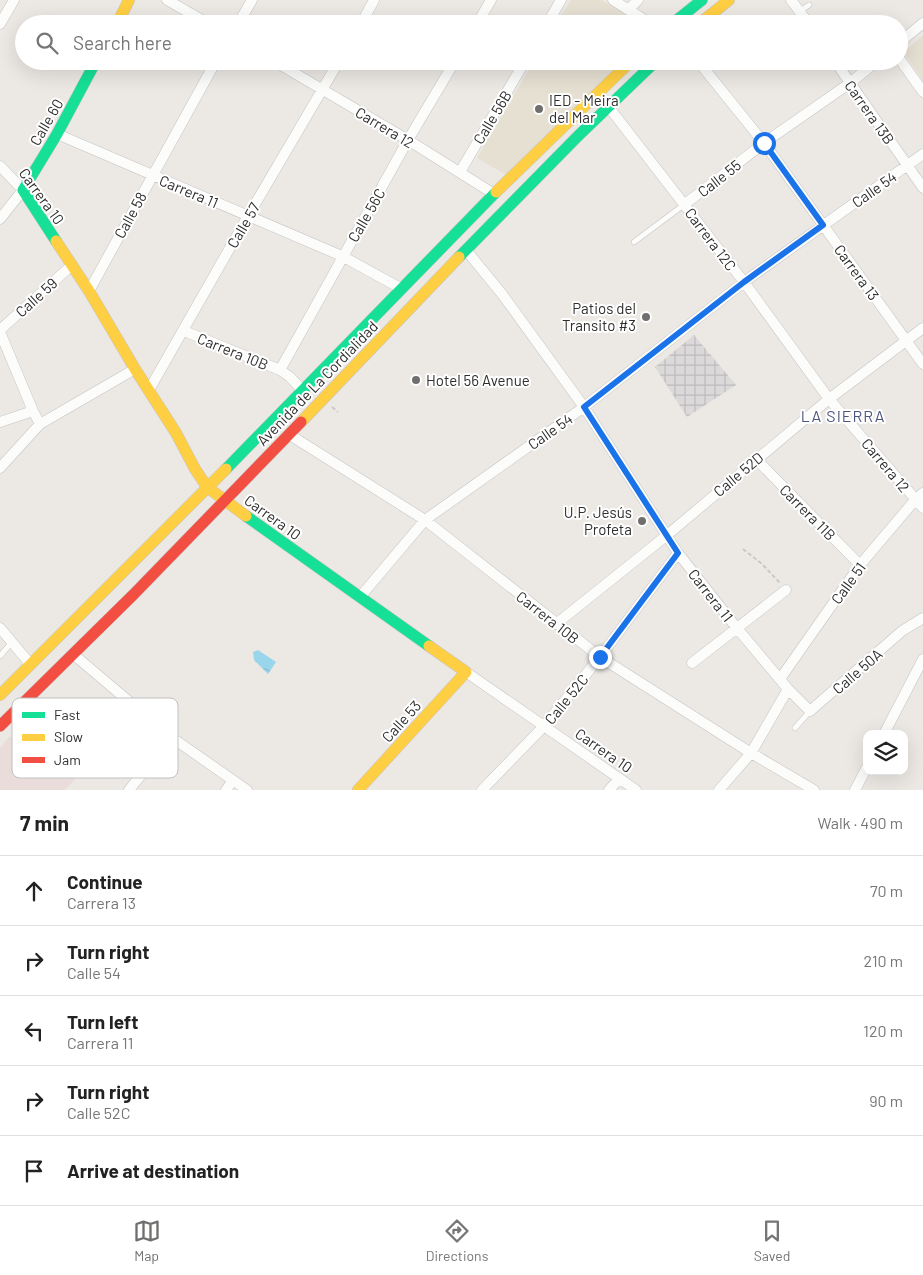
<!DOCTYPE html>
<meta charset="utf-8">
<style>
body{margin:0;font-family:Barlow,sans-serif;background:#f2f2f2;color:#222}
.controls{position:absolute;right:15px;bottom:15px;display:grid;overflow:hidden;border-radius:10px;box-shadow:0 5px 20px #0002}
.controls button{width:45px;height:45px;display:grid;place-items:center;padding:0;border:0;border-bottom:1px solid #e0e0e0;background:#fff;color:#222;font:25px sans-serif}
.stop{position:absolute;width:15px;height:15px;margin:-11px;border:4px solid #1a73e8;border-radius:50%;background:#fff}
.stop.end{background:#1a73e8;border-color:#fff;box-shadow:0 1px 5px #0008}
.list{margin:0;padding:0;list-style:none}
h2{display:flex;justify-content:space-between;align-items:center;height:65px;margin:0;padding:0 20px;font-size:21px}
h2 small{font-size:16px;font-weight:400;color:#767676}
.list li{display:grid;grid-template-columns:32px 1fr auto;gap:15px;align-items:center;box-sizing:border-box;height:70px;padding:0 20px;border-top:1px solid #e0e0e0}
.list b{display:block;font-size:19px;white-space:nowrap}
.list p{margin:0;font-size:16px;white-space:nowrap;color:#767676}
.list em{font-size:16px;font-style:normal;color:#767676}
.icon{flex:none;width:28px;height:28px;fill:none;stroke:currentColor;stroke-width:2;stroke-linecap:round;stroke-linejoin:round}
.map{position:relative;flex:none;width:923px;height:790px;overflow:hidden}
.search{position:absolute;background:#fff;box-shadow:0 5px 20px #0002;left:15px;right:15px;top:15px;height:55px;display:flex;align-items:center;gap:12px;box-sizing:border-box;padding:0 18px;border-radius:28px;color:#767676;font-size:19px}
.sheet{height:415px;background:#fff}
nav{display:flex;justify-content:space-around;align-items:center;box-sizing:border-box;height:70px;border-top:1px solid #e0e0e0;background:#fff;font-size:14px;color:#767676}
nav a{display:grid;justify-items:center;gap:2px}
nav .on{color:#706f6e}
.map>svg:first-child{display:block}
.industrial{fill:url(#industrial-grid)}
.education{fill:#e6e0d3}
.medical{fill:#e9dcdb}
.water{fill:url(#water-ripples)}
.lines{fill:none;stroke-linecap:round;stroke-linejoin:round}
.lane-casing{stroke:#c5c4c5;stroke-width:6}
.street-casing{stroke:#c5c4c5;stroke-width:11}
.fast-casing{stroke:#c5c4c5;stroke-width:12}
.slow-casing{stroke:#c5c4c5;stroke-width:12}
.jam-casing{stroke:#c5c4c5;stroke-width:12}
.path{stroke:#c9c9c8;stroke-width:2;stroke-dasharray:4 2.5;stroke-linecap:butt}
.lane{stroke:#fcfcfb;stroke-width:5}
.street{stroke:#fcfcfb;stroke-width:10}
.fast{stroke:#16e098;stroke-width:11}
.slow{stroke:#ffcf43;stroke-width:11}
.jam{stroke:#f24e42;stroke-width:11}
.route{stroke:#1a73e8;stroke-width:6}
.poi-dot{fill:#706f6e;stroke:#fff;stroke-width:2}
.labels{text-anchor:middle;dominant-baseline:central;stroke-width:4;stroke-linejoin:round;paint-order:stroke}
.poi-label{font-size:15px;fill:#2e2e2e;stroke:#fff;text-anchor:start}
.street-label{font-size:15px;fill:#2e2e2e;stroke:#fff}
.neighbourhood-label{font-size:16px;letter-spacing:1px;fill:#4d5680;stroke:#fff}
.key{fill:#fff;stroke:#c0c0c0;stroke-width:1}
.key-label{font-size:14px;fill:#2e2e2e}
</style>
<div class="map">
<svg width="923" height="790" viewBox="0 0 923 790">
<defs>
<pattern id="industrial-grid" width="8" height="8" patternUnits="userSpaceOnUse" patternTransform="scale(1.25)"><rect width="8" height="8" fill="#dcd9db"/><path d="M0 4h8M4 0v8" fill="none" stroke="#bdbbbc"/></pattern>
<pattern id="water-ripples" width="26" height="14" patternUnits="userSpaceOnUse" patternTransform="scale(1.25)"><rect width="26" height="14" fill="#99d6ec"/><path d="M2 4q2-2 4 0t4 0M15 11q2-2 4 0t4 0" fill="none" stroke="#84b8cb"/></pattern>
</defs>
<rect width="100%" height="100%" fill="#ece8e4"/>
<path class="industrial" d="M694,335L736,385L687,417L655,367Z"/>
<path class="education" d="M571,0H602L642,24H556Z
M923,35V81L904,52Z
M534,61H622L506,175L477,158Z"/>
<path class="medical" d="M9,737L90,765L64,790H0V748Z"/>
<path class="water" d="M258,650L276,662L268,674L254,660L253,652Z"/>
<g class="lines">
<g class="lane-casing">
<path id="lane" d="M800,11L809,5
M634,242L685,204
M0,656L12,642
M795,728L810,711"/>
</g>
<g class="street-casing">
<path id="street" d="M167,0L209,24
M613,0L651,24
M791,0L809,24
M628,10L638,0
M0,24L14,0
M238,24L252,0
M361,24L374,0
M477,24L491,0
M547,24L561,0
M899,43L923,23
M899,58L923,92
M274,61L408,140L494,194
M698,61L764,143L923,364
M835,61L923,188
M608,106L744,282L829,399L923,508
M57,134L342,256L402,289
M0,166L23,190L0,219
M460,172L525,61
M685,204L764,143L850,83L877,61
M466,250L502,294L584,407L678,553L736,627L788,689L810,711L902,631L923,618
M89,291L216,61
M0,330L72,265
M184,331L280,370L290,377L303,391
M0,332L33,411L40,424
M280,370L408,140L455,61
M149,390L248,216L339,61
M0,422L33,411
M290,435L425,520L600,657L751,753L814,790
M756,459L860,565
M0,468L40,424L135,369
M360,597L425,520L584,407L744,282L923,154
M556,624L666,536L829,399L923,328
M0,628L31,665
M73,654L171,737L247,790
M692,663L786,590
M466,672L636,790
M780,679L860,565L915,500L923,493
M884,734L923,659
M129,790L171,737
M226,790L233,780
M482,790L544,726L600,657L678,553
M609,790L619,779
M719,790L751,753L788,689
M855,790L867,767"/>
</g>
<g class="fast-casing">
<path id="fast" d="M672,24L702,0
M56,241L23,190L57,134L96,61
M459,257L578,136L656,61
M226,469L496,192
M246,516L429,646"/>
</g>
<g class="slow-casing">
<path id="slow" d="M117,24L129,0
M699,24L729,0
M496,192L631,61
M56,241L89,291L135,369L176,433L195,469L207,487L246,516
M301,422L459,257
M0,695L226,469
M358,790L466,672L429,646"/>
</g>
<g class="jam-casing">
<path id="jam" d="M0,726L134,594L301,422"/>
</g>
<path class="path" d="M332,407L338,412
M743,549L762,564L780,583"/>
<use href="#lane" class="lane"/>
<use href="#street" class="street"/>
<use href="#fast" class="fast"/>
<use href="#slow" class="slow"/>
<use href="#jam" class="jam"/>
</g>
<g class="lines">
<path class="route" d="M600,657L678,553L584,407L744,282L823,225L764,143"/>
</g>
<g class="poi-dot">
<circle cx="539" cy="109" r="5"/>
<circle cx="646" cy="317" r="5"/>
<circle cx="416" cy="380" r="5"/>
<circle cx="642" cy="521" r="5"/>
</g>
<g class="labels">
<g class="poi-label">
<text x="549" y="100">IED - Meira<tspan x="549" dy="17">del Mar</tspan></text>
<text x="636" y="308" text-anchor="end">Patios del<tspan x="636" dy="17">Transito #3</tspan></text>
<text x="426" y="380">Hotel 56 Avenue</text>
<text x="632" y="512" text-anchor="end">U.P. Jesús<tspan x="632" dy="17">Profeta</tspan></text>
</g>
<g class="street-label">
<text transform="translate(870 112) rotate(55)">Carrera 13B</text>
<text transform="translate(492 117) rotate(-59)">Calle 56B</text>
<text transform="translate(46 122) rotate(-60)">Calle 60</text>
<text transform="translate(385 127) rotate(31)">Carrera 12</text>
<text transform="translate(719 178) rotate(-38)">Calle 55</text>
<text transform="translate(874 189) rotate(-35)">Calle 54</text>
<text transform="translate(189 191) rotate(23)">Carrera 11</text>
<text transform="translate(42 196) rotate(54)">Carrera 10</text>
<text transform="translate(130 215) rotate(-61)">Calle 58</text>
<text transform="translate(366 215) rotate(-60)">Calle 56C</text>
<text transform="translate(243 225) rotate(-60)">Calle 57</text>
<text transform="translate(711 239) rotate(53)">Carrera 12C</text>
<text transform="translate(857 272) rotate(54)">Carrera 13</text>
<text transform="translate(36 297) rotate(-42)">Calle 59</text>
<text transform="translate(233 351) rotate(22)">Carrera 10B</text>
<text transform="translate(317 383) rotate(-46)">Avenida de La Cordialidad</text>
<text transform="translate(550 431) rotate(-35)">Calle 54</text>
<text transform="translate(886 465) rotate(50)">Carrera 12</text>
<text transform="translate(738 474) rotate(-40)">Calle 52D</text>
<text transform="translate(808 512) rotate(45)">Carrera 11B</text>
<text transform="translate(273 517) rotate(36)">Carrera 10</text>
<text transform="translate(848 583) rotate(-54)">Calle 51</text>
<text transform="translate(711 595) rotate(52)">Carrera 11</text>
<text transform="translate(548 617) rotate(38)">Carrera 10B</text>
<text transform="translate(857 671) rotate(-41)">Calle 50A</text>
<text transform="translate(566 699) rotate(-51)">Calle 52C</text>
<text transform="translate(401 721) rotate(-48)">Calle 53</text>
<text transform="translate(604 750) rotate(35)">Carrera 10</text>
</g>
<g class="neighbourhood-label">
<text x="843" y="415">LA SIERRA</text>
</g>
</g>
<rect x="12" y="698" width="166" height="80" rx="8" class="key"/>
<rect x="22" y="712" width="23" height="6" fill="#16e098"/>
<rect x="22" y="734" width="23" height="7" fill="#ffcf43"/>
<rect x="22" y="757" width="23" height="6" fill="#f24e42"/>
<g class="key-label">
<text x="54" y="720">Fast</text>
<text x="54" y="742">Slow</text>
<text x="54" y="765">Jam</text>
</g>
</svg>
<div class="controls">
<button><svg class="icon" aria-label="layers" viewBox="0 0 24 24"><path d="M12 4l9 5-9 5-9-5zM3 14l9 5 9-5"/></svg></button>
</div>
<div class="stop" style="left:764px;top:143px"></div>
<div class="stop end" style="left:600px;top:657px"></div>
<div class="search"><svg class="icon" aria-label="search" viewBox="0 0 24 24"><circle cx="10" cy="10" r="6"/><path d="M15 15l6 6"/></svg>Search here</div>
</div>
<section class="sheet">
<h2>7 min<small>Walk · 490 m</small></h2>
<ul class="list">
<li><svg class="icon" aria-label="ahead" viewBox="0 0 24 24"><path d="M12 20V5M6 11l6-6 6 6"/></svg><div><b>Continue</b><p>Carrera 13</p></div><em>70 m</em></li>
<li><svg class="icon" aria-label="right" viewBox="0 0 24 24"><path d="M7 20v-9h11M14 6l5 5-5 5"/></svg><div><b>Turn right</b><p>Calle 54</p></div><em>210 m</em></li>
<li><svg class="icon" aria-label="left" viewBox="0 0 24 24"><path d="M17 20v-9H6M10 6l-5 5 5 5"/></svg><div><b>Turn left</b><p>Carrera 11</p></div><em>120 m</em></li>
<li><svg class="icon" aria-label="right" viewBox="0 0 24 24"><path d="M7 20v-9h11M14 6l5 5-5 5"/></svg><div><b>Turn right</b><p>Calle 52C</p></div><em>90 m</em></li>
<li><svg class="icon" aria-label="arrive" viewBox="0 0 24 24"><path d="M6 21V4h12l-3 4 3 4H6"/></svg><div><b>Arrive at destination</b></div></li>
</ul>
</section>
<nav>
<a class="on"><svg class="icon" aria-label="map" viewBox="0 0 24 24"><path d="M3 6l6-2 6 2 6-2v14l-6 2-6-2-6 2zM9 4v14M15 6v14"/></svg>Map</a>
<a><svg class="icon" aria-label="directions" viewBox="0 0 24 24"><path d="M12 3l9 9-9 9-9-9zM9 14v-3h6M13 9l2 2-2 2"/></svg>Directions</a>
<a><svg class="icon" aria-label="saved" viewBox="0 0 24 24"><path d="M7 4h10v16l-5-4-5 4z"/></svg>Saved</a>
</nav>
